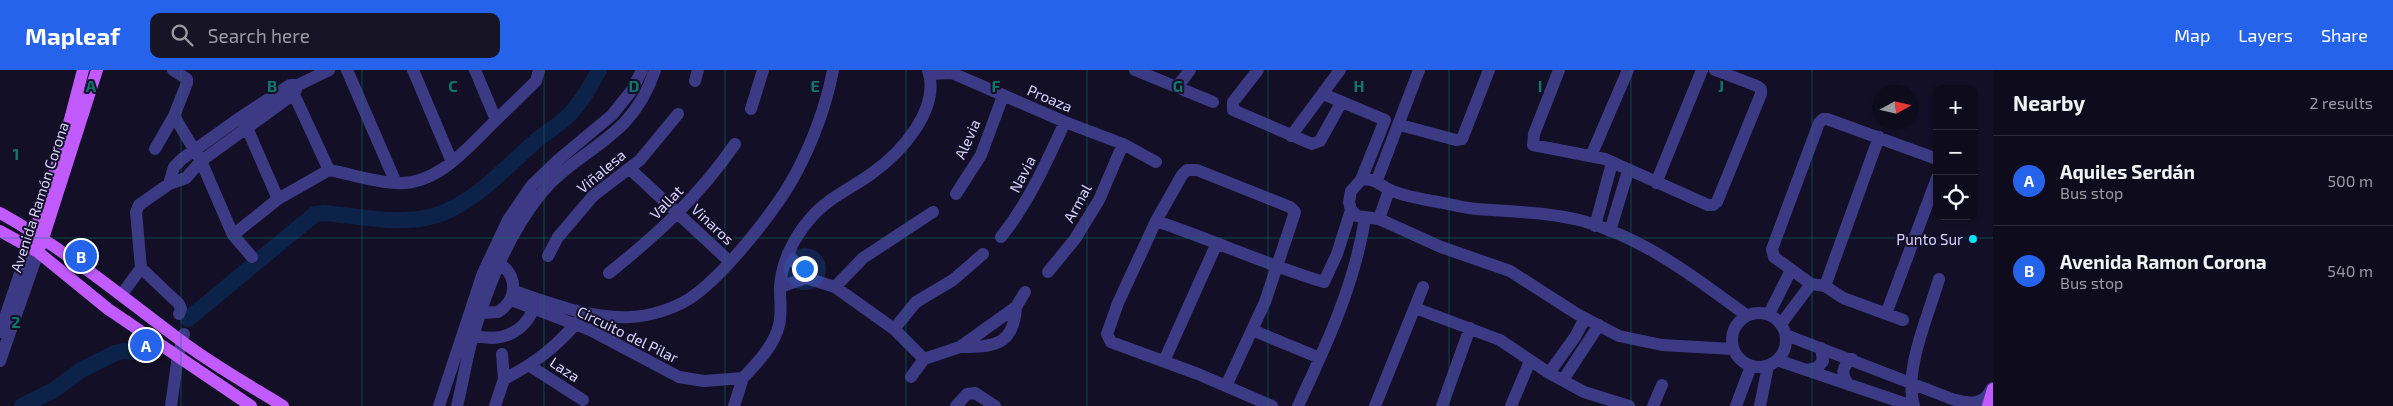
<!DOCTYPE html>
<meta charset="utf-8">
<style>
body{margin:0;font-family:"Exo 2",sans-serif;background:#171425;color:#f1f3f6}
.controls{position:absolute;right:15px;top:15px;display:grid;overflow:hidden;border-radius:10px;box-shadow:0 1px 4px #0004}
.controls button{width:45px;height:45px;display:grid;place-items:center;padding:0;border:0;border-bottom:1px solid #2e2b3b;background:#0e0b1c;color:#f1f3f6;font:25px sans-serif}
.compass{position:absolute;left:1873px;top:15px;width:45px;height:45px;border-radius:50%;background:#0e0b1c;box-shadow:0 1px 4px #0004;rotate:82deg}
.you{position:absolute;left:804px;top:198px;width:18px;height:18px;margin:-12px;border:4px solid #fff;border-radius:50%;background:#1a73e8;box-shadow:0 0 0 8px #1a73e833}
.badge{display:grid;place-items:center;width:32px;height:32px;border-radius:50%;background:#2563eb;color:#fff;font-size:16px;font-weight:700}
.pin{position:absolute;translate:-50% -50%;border:2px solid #fff;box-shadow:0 1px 5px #0006}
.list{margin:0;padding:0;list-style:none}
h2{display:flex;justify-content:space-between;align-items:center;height:65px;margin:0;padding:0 20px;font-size:21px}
h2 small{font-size:16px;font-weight:400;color:#9b9ba3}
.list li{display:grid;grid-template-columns:32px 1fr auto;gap:15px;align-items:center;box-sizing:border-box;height:90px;padding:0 20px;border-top:1px solid #2e2b3b}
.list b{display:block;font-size:19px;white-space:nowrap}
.list p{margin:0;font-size:16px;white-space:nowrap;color:#9b9ba3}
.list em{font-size:16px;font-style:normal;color:#9b9ba3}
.icon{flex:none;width:28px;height:28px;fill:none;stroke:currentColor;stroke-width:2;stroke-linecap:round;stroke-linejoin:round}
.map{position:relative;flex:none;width:1993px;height:336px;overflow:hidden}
header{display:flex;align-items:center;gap:30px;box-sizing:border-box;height:70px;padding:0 25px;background:#2563eb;color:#fff}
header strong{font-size:24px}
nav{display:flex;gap:28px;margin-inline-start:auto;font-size:18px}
.search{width:350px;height:45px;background:#171425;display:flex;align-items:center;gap:12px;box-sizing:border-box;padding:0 18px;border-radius:10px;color:#9b9ba3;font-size:19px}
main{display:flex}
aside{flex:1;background:#0e0b1c}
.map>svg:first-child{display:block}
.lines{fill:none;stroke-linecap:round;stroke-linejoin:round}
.river{stroke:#0c2248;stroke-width:16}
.minor{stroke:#3d3a85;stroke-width:12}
.major{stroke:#c25bff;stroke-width:12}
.grid{fill:none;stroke:#0f766e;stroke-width:1;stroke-opacity:0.55}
.poi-dot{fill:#00e5ff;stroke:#130f26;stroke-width:2}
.labels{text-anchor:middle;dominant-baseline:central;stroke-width:4;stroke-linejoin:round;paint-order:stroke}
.street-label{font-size:15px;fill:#d9d4ff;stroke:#130f26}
.poi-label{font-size:15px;fill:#d9d4ff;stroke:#130f26;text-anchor:end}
.grid-label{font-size:16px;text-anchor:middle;font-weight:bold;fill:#0f766e;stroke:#130f26;stroke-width:4;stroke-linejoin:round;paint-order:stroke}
</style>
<header>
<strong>Mapleaf</strong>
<div class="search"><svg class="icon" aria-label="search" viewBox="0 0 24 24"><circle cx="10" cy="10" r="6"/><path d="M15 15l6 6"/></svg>Search here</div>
<nav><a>Map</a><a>Layers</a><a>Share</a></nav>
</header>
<main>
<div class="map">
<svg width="1993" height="336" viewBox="0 0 1993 336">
<rect width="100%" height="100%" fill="#130f26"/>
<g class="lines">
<path class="river" d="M188,249L315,144L325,143C356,146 389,153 419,149C467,143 502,100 537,70C547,61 561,54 570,44C582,31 591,16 599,0
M22,336L54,320L81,300L115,283L123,281L148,283"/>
<path class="minor" d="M173,0L187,9V13L174,46L201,91L233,165L278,129L329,100C351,104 374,112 396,113C438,116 469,76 496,50L475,0
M347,0L396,113
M413,0L452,92
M1135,0L1213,32
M1258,0L1233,32V40L1312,74L1320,71L1341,33
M1559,0L1534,64L1533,75L1605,89L1708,135H1713L1717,132L1761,24V19L1757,16L1715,0
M929,4L952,3L1065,52L1123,74L1156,92
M695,11L698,0
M1177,17L1190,0
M291,18L329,100
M1323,24L1385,50L1361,110
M751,39L763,0
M496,50L536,11L539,0
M244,51L278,129
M1400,55L1456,70L1462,69L1489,0
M1291,66L1340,0
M155,79L174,46
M1591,86L1628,0
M630,99L729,191
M1377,110L1419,0
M1656,113L1702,0
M169,114L174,97L182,89L241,47L290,15H298L329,0
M956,124L981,85L1003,26
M1379,149L1389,120
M1156,151L1182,105L1187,100H1197L1290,137L1295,142L1265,232L1226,316
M1595,156L1612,93
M1610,161L1628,101
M233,165L252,187
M1001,167C1029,132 1046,93 1065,52
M788,183L806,208L835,217L894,259L924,289
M548,186L558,167L593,126L640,90L678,44
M141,198L179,234L181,239L179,244
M1048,202L1075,169L1099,130L1123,74
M609,203C658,164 699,126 735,74
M1825,216L1879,67
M780,217L806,208
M835,217L863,188L933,142
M514,221C552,234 591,249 631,247C650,246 673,239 689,229C723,207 777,139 796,103C813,71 826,36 833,0
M122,224L141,198L136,142L139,135L169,114L186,108L201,91L294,24L298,15
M511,230L590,260L679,307L704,311L743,308C757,293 774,276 779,255C782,243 780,231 780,218C781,193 794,167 810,149C826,129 850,119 871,104C901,83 941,39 928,0
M1415,238L1500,270L1549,303L1584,322L1629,336
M474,240L482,243L498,242C520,228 518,201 493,190
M1732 270a27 27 0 1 1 54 0a27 27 0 1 1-54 0Z
M1769,244L1791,200
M1886,244L1937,108
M1903,250L1843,228L1825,216L1811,214L1774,187L1772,179L1819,53L1823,49H1827L1937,89
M1781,254L1811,214
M894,259L916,232L953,210L983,184
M1252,260L1320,288
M0,262L29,177
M473,265C503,274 528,261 536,231
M1786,265L1952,329C1970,334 1984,336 1992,318
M960,277C993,277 1014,276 1016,237
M1733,279L1662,275L1619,266L1577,244L1510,201L1441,177L1379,149L1357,146L1351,140L1349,132L1351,121L1361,110C1375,108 1377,113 1388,119C1401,126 1419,128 1432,131C1447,133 1462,138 1477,139C1513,142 1548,142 1583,151C1645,169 1695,207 1746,245
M1777,290L1912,336
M0,291L38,182
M1164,291L1217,173
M530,296L583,330
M1806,300L1817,298L1823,291L1821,278
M1549,303L1575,267L1585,248
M911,307L924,289L960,277L1016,237L1025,222
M504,309C536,293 557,276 580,249
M1563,310L1599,255
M1849,315C1841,305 1841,297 1852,289
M171,336L178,286L184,264
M439,336L483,203L508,150L532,115L558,90L612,45L632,20L642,0
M457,336C463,313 466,289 473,266C488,216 507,167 539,126C564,94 598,80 625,52C638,38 649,18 655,0
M495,336L504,309L502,284
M734,336L743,308
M956,336L967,324L975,323L995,336
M1272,336L1198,304L1111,272L1107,264L1118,233L1156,151C1213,170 1267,195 1324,212L1337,184L1351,140
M1298,336C1326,276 1355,214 1365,148
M1375,336L1423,217
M1442,336L1470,258
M1511,336L1530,291
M1653,336L1662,315
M1736,336L1751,296
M1760,336L1768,296
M1914,336C1903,301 1929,244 1939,209"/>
<path class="major" d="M0,143C65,179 121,226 180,270C213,295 249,315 283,336
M0,161L38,182L108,239L251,336
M32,170L63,76L83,0
M41,175L97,0
M1988,336L1993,319"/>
</g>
<path class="grid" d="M181,0V336M362,0V336M544,0V336M725,0V336M906,0V336M1087,0V336M1268,0V336M1449,0V336M1631,0V336M1812,0V336M0,168H1993"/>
<circle class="poi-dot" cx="1973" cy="169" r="5"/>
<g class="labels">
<g class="street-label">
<text transform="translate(1050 28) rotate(23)">Proaza</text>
<text transform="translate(967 69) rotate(-66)">Alevia</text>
<text transform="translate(601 101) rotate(-40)">Viñalesa</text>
<text transform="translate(1022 104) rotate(-63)">Navia</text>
<text transform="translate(39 127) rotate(-72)">Avenida Ramón Corona</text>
<text transform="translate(666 132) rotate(-46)">Vallat</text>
<text transform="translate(1077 133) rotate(-61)">Armal</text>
<text transform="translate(713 154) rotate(43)">Vinaros</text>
<text transform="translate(628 264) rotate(26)">Circuito del Pilar</text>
<text transform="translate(565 299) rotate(33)">Laza</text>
</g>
<g class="poi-label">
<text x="1963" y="169">Punto Sur</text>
</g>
</g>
<g class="grid-label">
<text x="91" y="22">A</text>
<text x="272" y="22">B</text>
<text x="453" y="22">C</text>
<text x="634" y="22">D</text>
<text x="815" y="22">E</text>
<text x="996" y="22">F</text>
<text x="1178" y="22">G</text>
<text x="1359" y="22">H</text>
<text x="1540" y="22">I</text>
<text x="1721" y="22">J</text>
<text x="16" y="90">1</text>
<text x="16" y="258">2</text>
</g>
</svg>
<div class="controls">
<button>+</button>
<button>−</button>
<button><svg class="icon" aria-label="locate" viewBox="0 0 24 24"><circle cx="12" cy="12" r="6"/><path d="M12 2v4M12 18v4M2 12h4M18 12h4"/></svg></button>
</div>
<svg class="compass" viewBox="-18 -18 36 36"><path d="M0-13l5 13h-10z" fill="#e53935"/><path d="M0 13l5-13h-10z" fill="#9b9ba3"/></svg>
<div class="you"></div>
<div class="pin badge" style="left:146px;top:275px">A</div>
<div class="pin badge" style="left:81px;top:186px">B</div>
</div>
<aside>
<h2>Nearby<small>2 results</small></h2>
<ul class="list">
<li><span class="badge">A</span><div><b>Aquiles Serdán</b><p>Bus stop</p></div><em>500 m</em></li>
<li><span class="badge">B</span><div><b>Avenida Ramon Corona</b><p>Bus stop</p></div><em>540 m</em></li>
</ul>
</aside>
</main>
